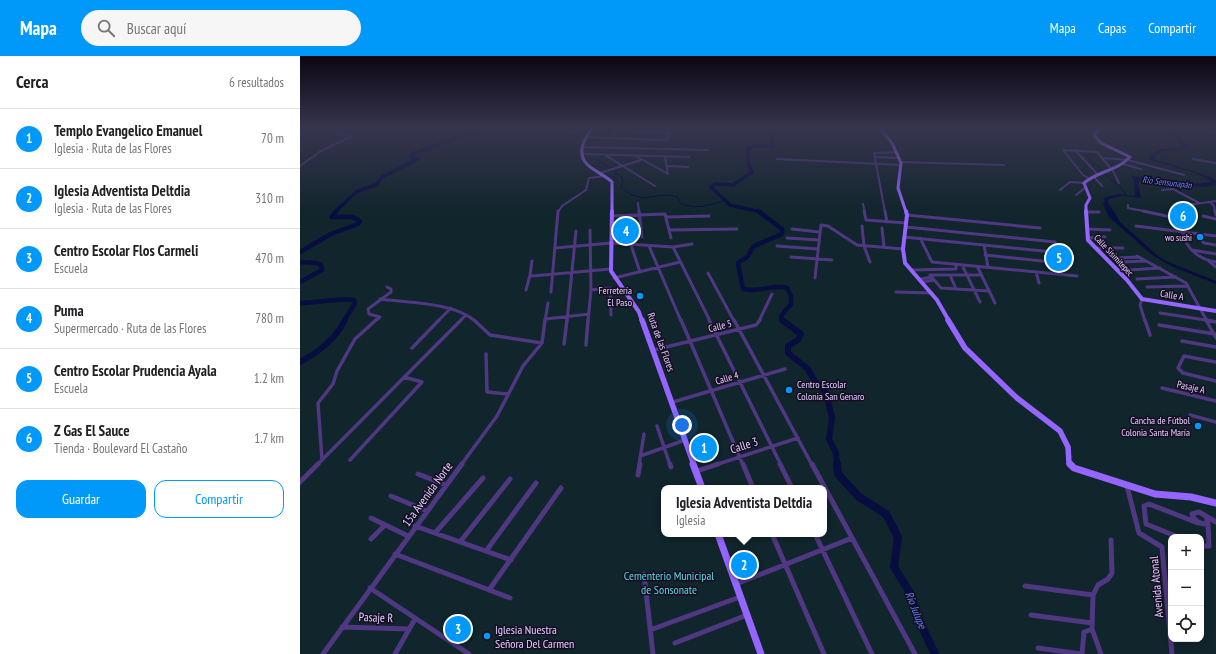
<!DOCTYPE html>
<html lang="es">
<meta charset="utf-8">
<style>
body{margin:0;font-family:"PT Sans Narrow",sans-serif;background:#f6f6f6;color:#202124}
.controls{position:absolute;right:12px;bottom:12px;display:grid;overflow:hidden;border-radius:8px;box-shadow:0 2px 10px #0003}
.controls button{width:36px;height:36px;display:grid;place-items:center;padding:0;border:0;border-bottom:1px solid #e0e0e0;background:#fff;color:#202124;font:20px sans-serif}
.you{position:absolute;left:382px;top:369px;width:14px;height:14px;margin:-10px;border:3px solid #fff;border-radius:50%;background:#1a73e8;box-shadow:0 0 0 6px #1a73e833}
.badge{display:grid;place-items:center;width:26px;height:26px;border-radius:50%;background:#0099f9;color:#fff;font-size:13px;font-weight:700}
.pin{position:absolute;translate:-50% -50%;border:2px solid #fff;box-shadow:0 1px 4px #0006}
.popup{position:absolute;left:361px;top:429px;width:166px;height:52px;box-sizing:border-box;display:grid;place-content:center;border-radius:8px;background:#fff;filter:drop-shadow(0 1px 3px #0005);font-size:13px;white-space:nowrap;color:#757577}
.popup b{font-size:15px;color:#202124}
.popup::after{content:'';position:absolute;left:50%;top:100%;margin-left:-8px;border:8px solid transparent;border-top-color:#fff}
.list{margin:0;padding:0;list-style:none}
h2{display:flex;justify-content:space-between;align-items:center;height:52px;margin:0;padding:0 16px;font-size:17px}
h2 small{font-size:13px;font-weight:400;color:#757577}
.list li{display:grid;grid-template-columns:26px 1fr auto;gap:12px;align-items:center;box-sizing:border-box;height:60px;padding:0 16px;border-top:1px solid #e0e0e0}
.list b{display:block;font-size:15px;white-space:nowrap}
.list p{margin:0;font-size:13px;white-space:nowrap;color:#757577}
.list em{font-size:13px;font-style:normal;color:#757577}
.actions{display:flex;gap:8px;padding:12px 16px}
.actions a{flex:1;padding:9px 0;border:1px solid #0099f9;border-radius:12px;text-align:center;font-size:14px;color:#0099f9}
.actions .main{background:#0099f9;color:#fff}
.icon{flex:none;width:22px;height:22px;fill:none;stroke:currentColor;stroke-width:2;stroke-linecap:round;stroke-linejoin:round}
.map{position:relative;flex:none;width:916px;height:598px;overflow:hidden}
header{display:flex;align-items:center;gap:24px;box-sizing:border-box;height:56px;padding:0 20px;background:#0099f9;color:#fff}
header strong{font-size:19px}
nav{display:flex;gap:22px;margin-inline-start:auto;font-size:14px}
.search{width:280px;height:36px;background:#f6f6f6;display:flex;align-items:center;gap:10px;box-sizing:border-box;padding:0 14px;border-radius:22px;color:#757577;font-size:15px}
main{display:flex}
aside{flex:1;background:#fff}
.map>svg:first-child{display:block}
.green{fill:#10252c;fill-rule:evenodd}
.water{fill:#080d40}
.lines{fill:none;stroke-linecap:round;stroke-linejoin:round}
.stream{stroke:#080d40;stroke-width:1}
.river-far3{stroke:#080d40;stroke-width:3.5}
.river-far2{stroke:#080d40;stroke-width:4.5}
.river-far1{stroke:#080d40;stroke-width:6}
.river{stroke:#080d40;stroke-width:8}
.street-far3{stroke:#4f3782;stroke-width:2}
.street-far2{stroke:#4f3782;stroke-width:3}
.street-far1{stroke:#4f3782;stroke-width:3.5}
.street{stroke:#4f3782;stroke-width:5}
.secondary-far3{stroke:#9565ff;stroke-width:3}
.secondary-far2{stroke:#9565ff;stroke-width:4}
.secondary-far1{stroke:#9565ff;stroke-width:5.5}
.secondary{stroke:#9565ff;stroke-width:7}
.poi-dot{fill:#0099f9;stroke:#170d22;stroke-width:1.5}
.labels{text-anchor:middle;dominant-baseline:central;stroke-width:3;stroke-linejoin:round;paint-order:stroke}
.far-water-label{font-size:9px;font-style:italic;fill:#5c85ff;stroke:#170d22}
.far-poi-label{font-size:9px;fill:#e2ceff;stroke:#170d22;text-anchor:end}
.far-street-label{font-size:9px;fill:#e2ceff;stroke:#170d22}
.poi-label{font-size:10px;fill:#e2ceff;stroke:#170d22;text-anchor:end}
.street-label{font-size:10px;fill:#e2ceff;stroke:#170d22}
.water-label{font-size:11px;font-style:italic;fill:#5c85ff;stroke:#170d22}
.near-street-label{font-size:12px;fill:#e2ceff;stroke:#170d22}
.near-park-label{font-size:12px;fill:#57dce1;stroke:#170d22}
.near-poi-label{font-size:12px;fill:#e2ceff;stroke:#170d22;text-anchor:start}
</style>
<header>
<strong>Mapa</strong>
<div class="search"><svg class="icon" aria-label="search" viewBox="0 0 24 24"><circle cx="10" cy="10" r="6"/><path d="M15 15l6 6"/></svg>Buscar aquí</div>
<nav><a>Mapa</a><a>Capas</a><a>Compartir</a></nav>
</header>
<main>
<aside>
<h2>Cerca<small>6 resultados</small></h2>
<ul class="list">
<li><span class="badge">1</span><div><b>Templo Evangelico Emanuel</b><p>Iglesia · Ruta de las Flores</p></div><em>70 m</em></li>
<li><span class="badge">2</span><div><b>Iglesia Adventista Deltdia</b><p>Iglesia · Ruta de las Flores</p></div><em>310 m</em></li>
<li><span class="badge">3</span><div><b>Centro Escolar Flos Carmeli</b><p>Escuela</p></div><em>470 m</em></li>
<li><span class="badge">4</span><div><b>Puma</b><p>Supermercado · Ruta de las Flores</p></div><em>780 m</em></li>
<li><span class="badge">5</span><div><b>Centro Escolar Prudencia Ayala</b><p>Escuela</p></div><em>1.2 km</em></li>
<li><span class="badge">6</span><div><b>Z Gas El Sauce</b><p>Tienda · Boulevard El Castaño</p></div><em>1.7 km</em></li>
</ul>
<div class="actions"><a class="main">Guardar</a><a>Compartir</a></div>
</aside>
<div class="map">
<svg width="916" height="598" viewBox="0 0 916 598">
<rect width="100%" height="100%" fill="#170d22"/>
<path class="green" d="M0,73H916V598H0ZM364,432H524V478H364ZM871,481H901V583H871Z"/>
<path class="water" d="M869,73H873L877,80L888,89V92L864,95L855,100V103L910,121L916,124V129L904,131L840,124L838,127L841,142L822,140L809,143L808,146L820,166L857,199L866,205L916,225V228L873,211L852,199L809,161L803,148L805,145L803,142L818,138L833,140L835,138L834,125L831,120L893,128L912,126L896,117L850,104V99L860,93L878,92L882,90Z"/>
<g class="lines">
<path class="stream" d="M766,73L769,78L784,91L783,94
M784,96L790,105L804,115
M298,101C300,107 307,111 313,112
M316,114V118L322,121L323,126L321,131C344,152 353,134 378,141L379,146C392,155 412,149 426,144
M805,118L822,133L826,139"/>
<path class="river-far3" d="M35,156L56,136L77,128L82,121L118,103L111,101L112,98L182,73
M461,156L430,149L411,131L415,128L433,129L452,116L448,108V92L454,90H473L471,78L467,73"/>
<path class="river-far2" d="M458,155L482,173V178L454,190L447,201L438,207L443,233C458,237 473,228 487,232L491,240V248L481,260L483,265
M0,196L31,178L58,168L60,165L52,161H32L36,155
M0,206L17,207L21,209L22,214L0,226
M0,247C18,247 36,242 54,244L55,247L44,265"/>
<path class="river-far1" d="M482,264L501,278L498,284L488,290V297L508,313L514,324L526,337L532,362L529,383L536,397L537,409
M0,306C19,296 35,284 45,264"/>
<path class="river" d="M537,408L538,418L559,441L586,458L593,471L598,482L594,511L612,540L617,560L635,598"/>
<path class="street-far3" d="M253,73L252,74L276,75L280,73
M890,73L916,76
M285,81L363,84L367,83L370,77L303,73
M311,82L318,74
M282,91L408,94
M763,94L797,96L813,115L819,127
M763,94L783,119L790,123
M775,94L798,119
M281,98L389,101
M305,99L355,130
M336,100L368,118L365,101
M575,101L600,102
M802,102L828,104L884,119
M477,103L601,109
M893,103L916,107
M601,106L704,109
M823,108L841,113
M0,110L21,95L52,80L38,78L47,73
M367,110L388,111
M300,117L341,104
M794,121L802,130
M760,134L770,126L784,127
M862,134L873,133L899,147
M776,139L785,132
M910,146L914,150L915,156
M338,147L339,156
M563,148L565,156
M828,149V152L848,156
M258,156L262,150L286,134L289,122L304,120
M585,156L574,97L597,96
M786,156H799
M878,156V153L881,150L916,145"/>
<path class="street-far2" d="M339,155L342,181
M564,155L566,164L606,167
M585,155L587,166
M843,155L880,163
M878,155C882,182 887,201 916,206
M915,155L916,159
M786,156H799
M607,159L740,172
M312,160L365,158L371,182
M903,160L916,163
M367,161L409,160
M562,170L564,190L570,206
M836,170L916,180
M606,171L755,186
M582,172L584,191
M492,173L519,176
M787,173L810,174
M369,174L437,173
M896,178L904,187L916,189
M604,181L762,197
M487,182L519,184
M620,182L632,206L777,220
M787,182L805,181
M331,189L340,216
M684,189L688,211
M349,190L381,265
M477,190L518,193
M373,191L392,188
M255,192L311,187L373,191L410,265
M795,192H823
M892,194L916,198
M748,195L752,206
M685,199L770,208
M837,200L886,227L907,265
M491,201L532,204
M815,202L839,201
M232,205L230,219L233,220L310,213
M909,205L916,211
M821,206L846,205
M662,209L680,246
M677,210L695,247
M611,214L656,213V208
M829,214L860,212
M736,216L739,227
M408,217L434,265
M630,219H650L656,233L641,232Z
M650,219H681
M314,222L380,206
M515,222L521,169L528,170L557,189L603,193
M621,223L632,221
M837,223L876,221
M623,226L634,224
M847,231L887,230
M656,233L689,235
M226,234L230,219
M291,234L310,232L311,259
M251,236L258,155
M596,236L632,237
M80,243C108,247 153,246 175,265
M842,243L840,249L845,265
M860,257L912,265
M246,263L289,258
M75,265L80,261L69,258L68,253L91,236V233L87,231
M138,265L151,252
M160,265L166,259
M245,265L248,247
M267,265L276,175
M288,265L291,234L290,174
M459,265L472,238"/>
<path class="street-far1" d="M174,264L190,279L242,287
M381,264L443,409
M409,264L481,409
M434,264L512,409
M845,264L850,279
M906,264L916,282
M906,264L916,266
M859,269L915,278
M882,285L916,291
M264,288L267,264
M286,289L288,264
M112,292L139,264
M354,294L456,269L460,264
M186,298L187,336L208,338
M916,306L884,300L878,312L883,317L916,325
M862,332L916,345
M373,346L485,313
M890,359L916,366
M357,370L370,409
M343,399L385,384
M22,404L18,347L33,328L37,315L55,283L76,264
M50,404L122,326L104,321
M17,409L161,264
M161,409L197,360L223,310L242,287L245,264
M339,409L344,378
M415,409L498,382"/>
<path class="street" d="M370,408L371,411
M443,408L453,432
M480,408L492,432
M512,408L615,598
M397,415L418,408
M118,418L146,429
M338,419L340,408
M0,426L18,408
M827,430L839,477L862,491L872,598
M91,440L127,455
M71,462L108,480
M907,462V468C900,468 894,465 892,458L899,456L916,466
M115,470L211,504
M135,477L183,422
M472,478L524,598
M515,478L572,598
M878,481L846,468L844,450L849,448L898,467
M71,483L85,469
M160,486L210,423
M901,490H909L908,467
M186,495L236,427
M95,498L210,542
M344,518L353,598
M436,528L552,482
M725,530L793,539
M70,532L169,598
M189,534L261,432
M731,559L792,567
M42,571L109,573
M350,574L440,541
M375,587L447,559
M738,592L781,598
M23,598L162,408
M95,598L115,563
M782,598L784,576L792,573
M801,598L792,573L793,539L798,529L808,523L812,517L811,484"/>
<path class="secondary-far3" d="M292,73C287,79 283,85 282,93C280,112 301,115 312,126V156
M580,73L592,87L601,107L598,132L606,156
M786,156V149L790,142L784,127C798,115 817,115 830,101L801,87L794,79L799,73"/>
<path class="secondary-far2" d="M312,155L311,215L339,256L342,265
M606,155L607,159L603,193L605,207L637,244L649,265
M786,155L788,184L827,224L842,243L916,255"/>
<path class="secondary-far1" d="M342,264L394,409
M648,264L665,292L717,342L760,375L768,391L769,407L771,409"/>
<path class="secondary" d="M393,408L402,432
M770,408L774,412L855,438L891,441L916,447
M418,478L461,598"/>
</g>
<linearGradient id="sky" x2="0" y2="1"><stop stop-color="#0d0713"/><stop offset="0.46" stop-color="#36354f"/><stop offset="1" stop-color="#36354f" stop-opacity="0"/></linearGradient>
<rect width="916" height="157" fill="url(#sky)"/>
<g class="poi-dot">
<circle cx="900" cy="181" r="4"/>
<circle cx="340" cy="240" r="4"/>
<circle cx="489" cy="334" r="4"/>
<circle cx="898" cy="370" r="4"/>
<circle cx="187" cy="580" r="4"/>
</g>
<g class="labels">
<g class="far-water-label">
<text transform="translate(867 126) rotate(7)">Río Sensunapán</text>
</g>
<g class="far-poi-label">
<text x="892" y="181">wo sushi</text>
</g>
<g class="far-street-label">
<text transform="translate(814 199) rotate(47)">Calle Sisimitepec</text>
</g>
<g class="poi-label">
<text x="332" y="234">Ferretería<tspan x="332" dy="12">El Paso</tspan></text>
<text x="497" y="328" text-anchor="start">Centro Escolar<tspan x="497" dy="12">Colonia San Genaro</tspan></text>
<text x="890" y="364">Cancha de Fútbol<tspan x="890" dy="12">Colonia Santa María</tspan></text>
</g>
<g class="street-label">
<text transform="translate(872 239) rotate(9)">Calle A</text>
<text transform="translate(420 270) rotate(-14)">Calle 5</text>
<text transform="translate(361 286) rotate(70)">Ruta de las Flores</text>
<text transform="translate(427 322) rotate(-16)">Calle 4</text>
<text transform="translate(891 331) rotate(13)">Pasaje A</text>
</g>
<g class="water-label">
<text transform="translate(616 554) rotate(68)">Río Julupe</text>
</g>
<g class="near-street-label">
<text transform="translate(444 389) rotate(-18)">Calle 3</text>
<text transform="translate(127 438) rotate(-54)">15a Avenida Norte</text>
<text transform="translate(856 531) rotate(-95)">Avenida Atonal</text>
<text transform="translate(76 561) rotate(2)">Pasaje R</text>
</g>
<g class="near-park-label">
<text x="369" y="519">Cementerio Municipal<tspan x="369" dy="14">de Sonsonate</tspan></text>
</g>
<g class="near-poi-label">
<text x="195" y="573">Iglesia Nuestra<tspan x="195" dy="14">Señora Del Carmen</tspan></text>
</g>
</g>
</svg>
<div class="controls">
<button>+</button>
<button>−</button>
<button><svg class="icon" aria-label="locate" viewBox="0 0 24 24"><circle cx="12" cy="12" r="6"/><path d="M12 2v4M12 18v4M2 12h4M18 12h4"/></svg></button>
</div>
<div class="you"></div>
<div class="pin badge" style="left:404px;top:392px">1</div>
<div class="pin badge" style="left:444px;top:509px">2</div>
<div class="popup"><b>Iglesia Adventista Deltdia</b>Iglesia</div>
<div class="pin badge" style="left:158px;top:573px">3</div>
<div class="pin badge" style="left:326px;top:175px">4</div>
<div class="pin badge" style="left:759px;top:202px">5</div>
<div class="pin badge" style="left:883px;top:160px">6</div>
</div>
</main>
